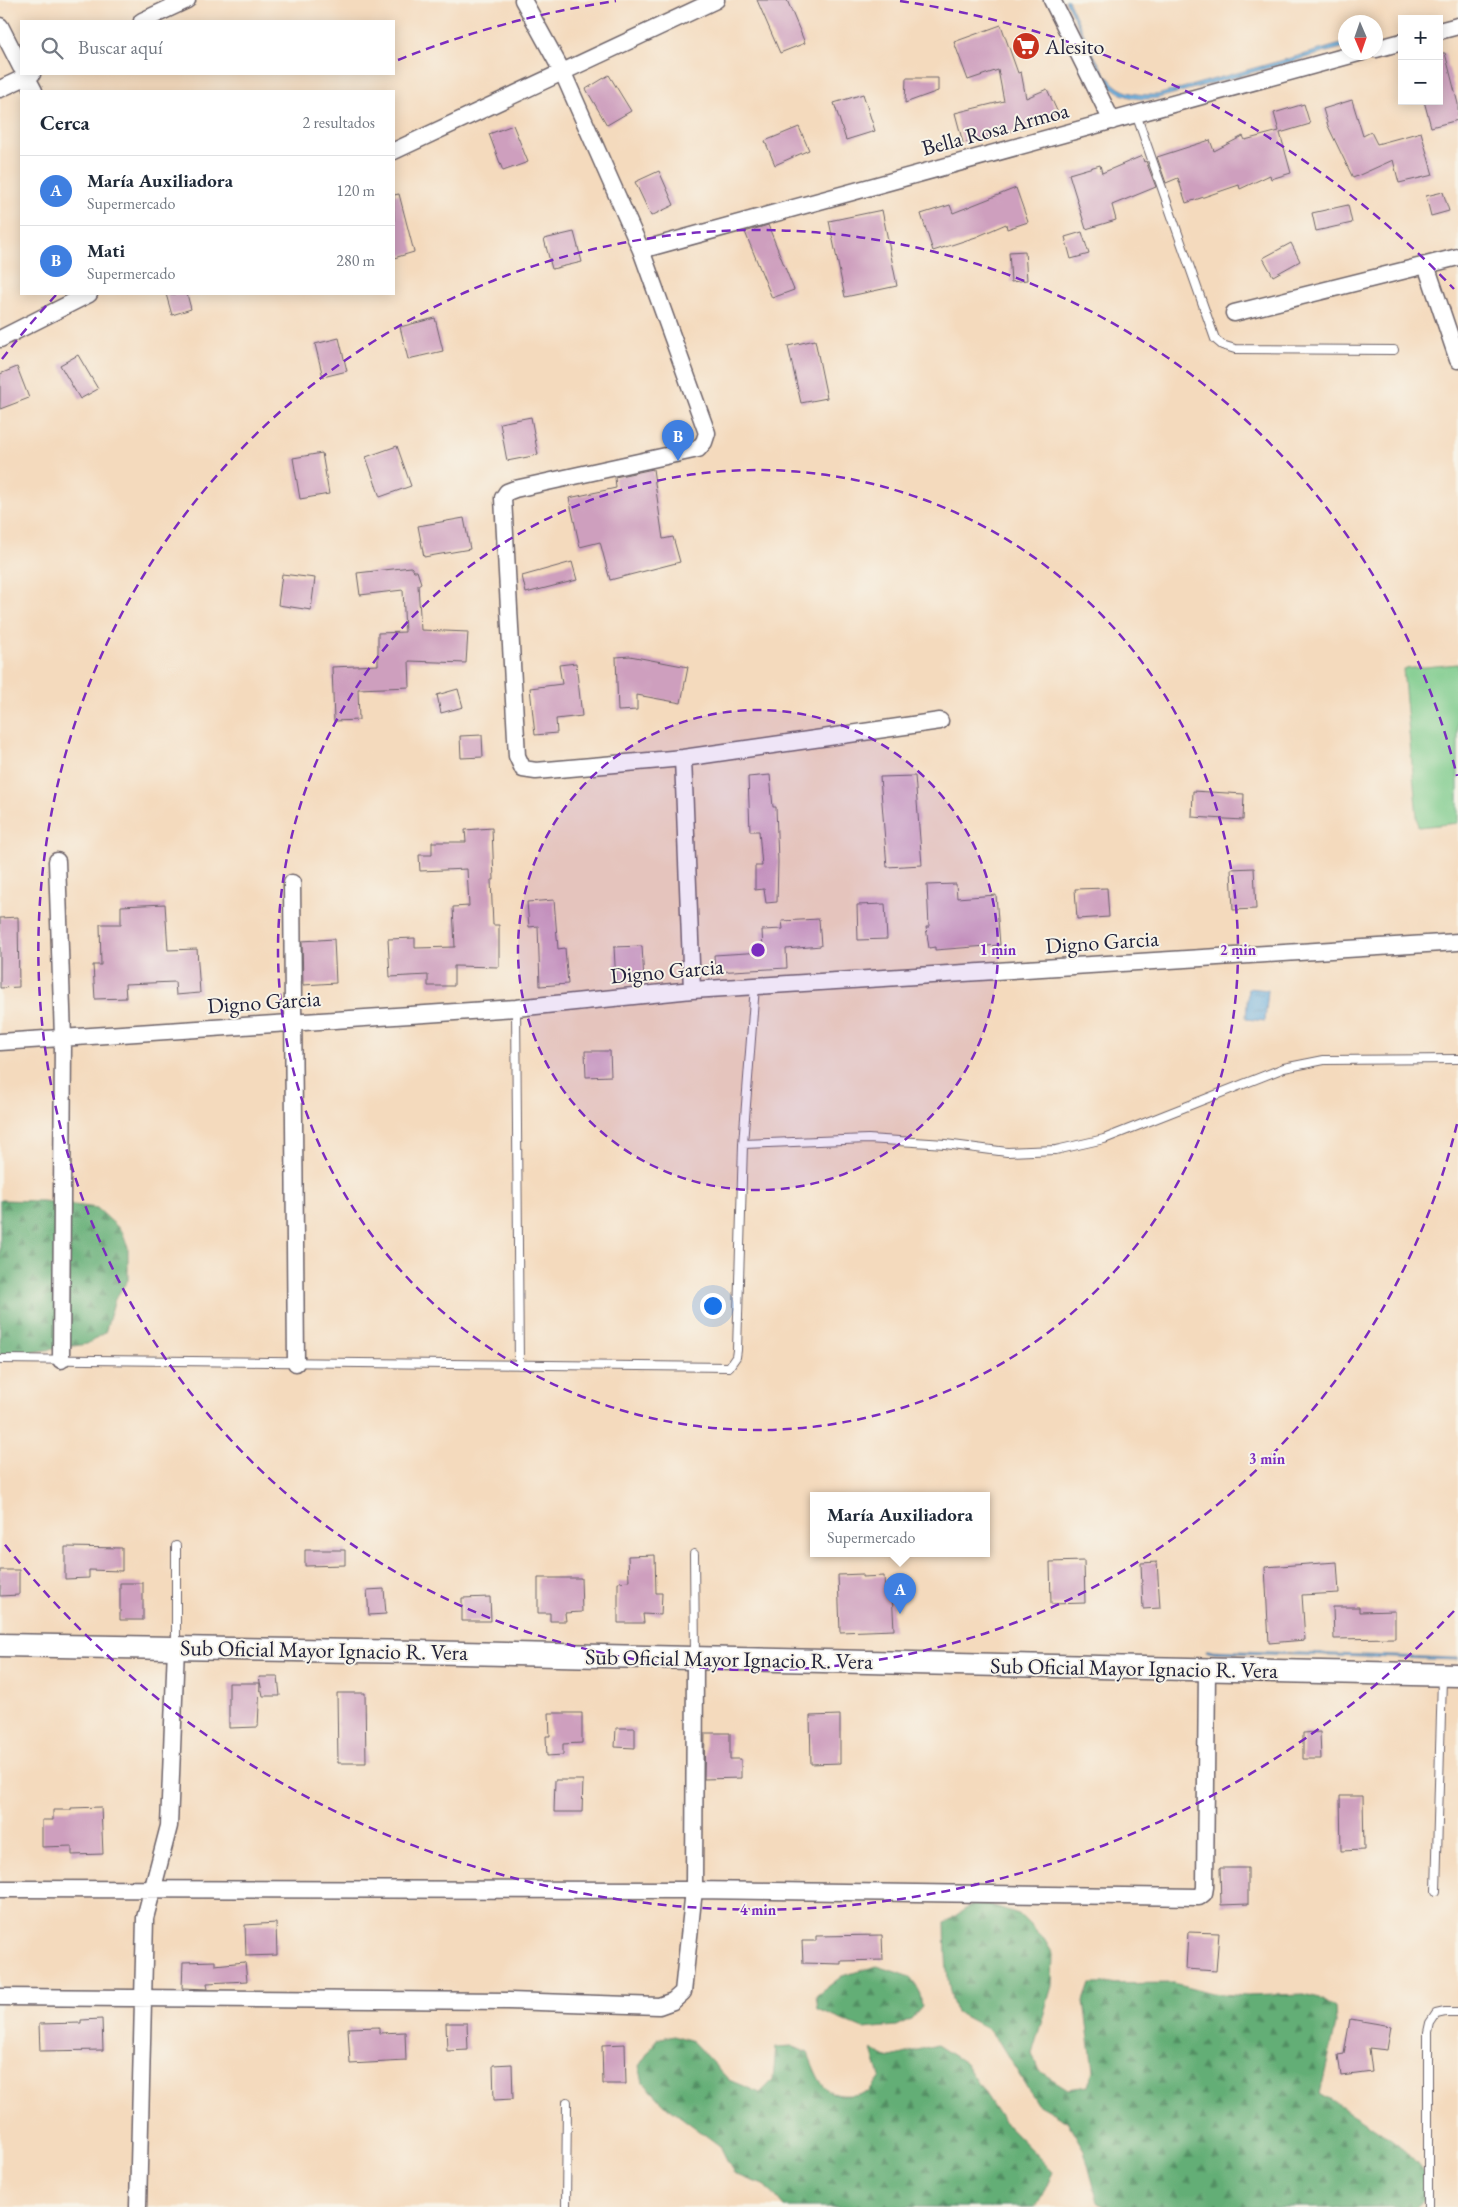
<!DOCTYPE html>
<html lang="es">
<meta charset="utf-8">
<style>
body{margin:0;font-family:"EB Garamond",serif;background:#f6f6f7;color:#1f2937}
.controls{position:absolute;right:15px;top:15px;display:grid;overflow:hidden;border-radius:0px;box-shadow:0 2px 12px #0003}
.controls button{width:45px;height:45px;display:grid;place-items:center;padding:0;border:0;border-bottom:1px solid #e0e1e3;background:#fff;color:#1f2937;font:25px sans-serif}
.compass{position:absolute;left:1338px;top:15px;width:45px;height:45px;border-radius:50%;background:#fff;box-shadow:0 2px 12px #0003;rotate:178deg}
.you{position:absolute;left:712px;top:1305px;width:18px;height:18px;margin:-12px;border:4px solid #fff;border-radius:50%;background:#1a73e8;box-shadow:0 0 0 8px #1a73e833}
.badge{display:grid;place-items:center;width:32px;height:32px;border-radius:50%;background:#c8321e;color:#fff;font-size:16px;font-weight:700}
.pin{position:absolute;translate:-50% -41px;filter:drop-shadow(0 1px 2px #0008)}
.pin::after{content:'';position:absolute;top:26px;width:18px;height:15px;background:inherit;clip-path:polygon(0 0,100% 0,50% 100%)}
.popup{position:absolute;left:810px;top:1492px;width:180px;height:65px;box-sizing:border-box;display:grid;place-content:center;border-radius:0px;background:#fff;filter:drop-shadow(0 1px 4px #0005);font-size:16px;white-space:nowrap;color:#747a83}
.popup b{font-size:19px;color:#1f2937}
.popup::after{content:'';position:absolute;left:50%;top:100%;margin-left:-10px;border:10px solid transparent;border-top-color:#fff}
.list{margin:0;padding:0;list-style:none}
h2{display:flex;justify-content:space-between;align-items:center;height:65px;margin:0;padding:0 20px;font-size:21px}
h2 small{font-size:16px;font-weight:400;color:#747a83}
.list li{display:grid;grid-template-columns:32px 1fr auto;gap:15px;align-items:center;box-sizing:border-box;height:70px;padding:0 20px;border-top:1px solid #e0e1e3}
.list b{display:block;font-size:19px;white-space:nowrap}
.list p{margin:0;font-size:16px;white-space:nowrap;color:#747a83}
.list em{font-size:16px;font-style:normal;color:#747a83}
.icon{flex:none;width:28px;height:28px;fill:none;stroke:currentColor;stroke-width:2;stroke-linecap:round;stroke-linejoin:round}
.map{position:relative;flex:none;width:1458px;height:2207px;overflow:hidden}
.search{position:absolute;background:#fff;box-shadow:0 2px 12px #0003;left:20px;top:20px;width:375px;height:55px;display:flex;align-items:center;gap:12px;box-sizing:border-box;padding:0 18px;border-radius:0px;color:#747a83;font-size:19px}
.panel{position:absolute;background:#fff;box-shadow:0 2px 12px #0003;left:20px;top:90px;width:375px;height:205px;border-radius:0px}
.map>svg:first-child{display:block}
.forest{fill:url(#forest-firs);stroke:#426858}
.garden{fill:#7aca8a;stroke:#4e7662}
.water{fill:url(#water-ripples);stroke:#44668b}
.building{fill:#ce9fbe}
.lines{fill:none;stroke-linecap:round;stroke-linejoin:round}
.lane-casing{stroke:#6c6268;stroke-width:10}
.street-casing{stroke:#6c6268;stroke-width:19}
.secondary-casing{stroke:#6c6268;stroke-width:25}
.lane{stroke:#fff;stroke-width:8}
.street{stroke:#fff;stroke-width:16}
.secondary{stroke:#fff;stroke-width:22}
.ring{fill:none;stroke:#7b2cbf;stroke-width:2.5;stroke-dasharray:9 6}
.labels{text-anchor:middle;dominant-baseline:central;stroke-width:4;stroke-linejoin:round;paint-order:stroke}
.poi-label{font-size:22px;fill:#22223b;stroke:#f7f3e8;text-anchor:start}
.street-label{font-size:22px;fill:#22223b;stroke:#f7f3e8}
.centre{fill:#7b2cbf;stroke:#f7f3e8;stroke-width:2.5}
.ring-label{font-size:15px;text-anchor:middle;font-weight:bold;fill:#7b2cbf;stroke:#f7f3e8;stroke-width:4;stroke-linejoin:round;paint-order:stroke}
</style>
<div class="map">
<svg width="1458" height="2207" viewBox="0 0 1458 2207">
<defs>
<pattern id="forest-firs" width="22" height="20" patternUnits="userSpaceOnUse" patternTransform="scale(1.25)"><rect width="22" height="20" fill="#63ae76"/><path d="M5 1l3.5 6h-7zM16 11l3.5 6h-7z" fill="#518d62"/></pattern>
<pattern id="water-ripples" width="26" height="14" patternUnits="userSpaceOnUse" patternTransform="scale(1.25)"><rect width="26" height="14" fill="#65aadb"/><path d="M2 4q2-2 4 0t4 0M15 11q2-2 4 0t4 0" fill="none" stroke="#538ab3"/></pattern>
</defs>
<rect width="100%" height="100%" fill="#f7f3e8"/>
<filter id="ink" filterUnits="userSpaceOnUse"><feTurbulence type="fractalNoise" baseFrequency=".02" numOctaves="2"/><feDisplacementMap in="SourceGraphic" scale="10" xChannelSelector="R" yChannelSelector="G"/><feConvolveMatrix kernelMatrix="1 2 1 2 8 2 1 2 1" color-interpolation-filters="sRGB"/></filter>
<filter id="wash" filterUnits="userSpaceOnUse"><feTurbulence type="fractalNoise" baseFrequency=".0096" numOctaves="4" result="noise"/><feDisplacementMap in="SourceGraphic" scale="20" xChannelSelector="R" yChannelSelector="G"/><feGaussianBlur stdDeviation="1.12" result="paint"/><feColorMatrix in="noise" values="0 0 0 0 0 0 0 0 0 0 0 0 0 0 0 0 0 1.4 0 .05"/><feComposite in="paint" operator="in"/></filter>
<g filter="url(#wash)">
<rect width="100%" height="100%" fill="#f4dabd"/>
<path class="forest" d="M0,1200L43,1201L97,1208L122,1231L128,1247V1280L115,1299L105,1333L87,1344L0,1357Z
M988,1904L1019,1914L1044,1939L1053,1954L1052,1986L1032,2054L1039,2071L1068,2089L1088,2086L1093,2070L1084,2001L1090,1984L1174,1983L1212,1993L1247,1996L1303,1994L1320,1998L1335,2008L1336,2025L1320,2094C1344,2109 1421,2152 1427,2180C1428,2185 1427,2191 1426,2196L1414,2207H1105L1098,2202L1084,2150L1067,2121L1037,2104L999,2042L988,2029L956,2012C945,1983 946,1953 945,1923L971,1905Z
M877,1966C905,1975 919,1974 922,2007L911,2019L896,2026L863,2029L818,2010L816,1996L842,1976Z
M674,2035L692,2041L729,2080L760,2093L773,2080L776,2047L792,2046L808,2053C822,2089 826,2102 869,2092L880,2077L872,2050L887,2058L937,2045L965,2063L1003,2121L1053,2172L1038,2205L1033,2207H784L766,2186L734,2174L720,2146L666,2106L643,2082L639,2066L657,2039Z"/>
<path class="garden" d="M1458,664V823L1418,827L1403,669Z"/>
<path class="water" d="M1065,0H1068C1079,22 1099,75 1119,88C1130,95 1144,95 1157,95L1345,43V47L1158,98C1135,101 1118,97 1104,78Z
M1248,988L1268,990L1265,1021L1246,1019Z
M1206,1650L1458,1658V1660L1207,1652Z"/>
<g id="blocks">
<path class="building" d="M757,0H787L805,43L780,53Z
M1001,25L1018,73L1021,72L1026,98L1047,89L1058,113L1023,128L963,143L955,113L1004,101L998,70L968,80L954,42Z
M1439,53H1445L1458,104V120L1431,127L1424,101H1439Z
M609,75L631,111L607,125L586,89Z
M906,78H938V91L905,103Z
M863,94L875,131L846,140L834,103Z
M1352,100L1363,136L1371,132L1377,144L1421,132L1433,175L1399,183L1393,160L1353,178L1328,126L1323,109Z
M1304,104L1310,124L1280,133L1291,173L1271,179L1270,175L1240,189L1239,185L1186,203L1178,178L1166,183L1157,157L1210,140L1214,151L1243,136L1245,140L1279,131L1274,113Z
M513,125L528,162L503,171L489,134Z
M799,127L809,150L775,165L765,141Z
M1142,156L1144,162L1146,161L1156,187L1112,205L1116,220L1086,229L1069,174L1100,165L1102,173Z
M659,171L674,205L651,216L635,182Z
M1016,188L1028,222L1007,229L1006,224L976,237L933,251L921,214L950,205L953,213Z
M1443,192L1449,211L1431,216L1426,196Z
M399,194L414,252L394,258V195Z
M1348,205L1352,223L1316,231L1312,213Z
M882,210L897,286L845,297L829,221Z
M768,225L794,290L772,298L745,232Z
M574,232L582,262L552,269L544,239Z
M1082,232L1089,254L1071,259L1065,237Z
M1291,243L1300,261L1273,276L1263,258Z
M1025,251L1027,280L1011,282L1009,252Z
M166,294H187L191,309L172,315Z
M435,318L443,351L408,359L400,327Z
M339,338L347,371L323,377L315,344Z
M815,340L827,398L801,403L788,346Z
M78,355L98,389L80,399L60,365Z
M17,367L29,398L0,409V374Z
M531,417L538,455L507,461L500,423Z
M397,446L411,486L380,497L366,457Z
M322,453L329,494L300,499L293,458Z
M653,469L663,539L673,537L680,562L610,580L600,542L580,547L569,498L616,488L615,477Z
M464,518L470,549L424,557L418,526Z
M572,562L577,580L526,593L522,576Z
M411,567L414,571H417L421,583L418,585L421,630L468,632L466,663L409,661L410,687L358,689L359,720L334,721L332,667L378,665V633L405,632L403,590L360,595L357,573Z
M282,574L315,578L311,610L278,605Z
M630,656L688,667L681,703L637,695V710L618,711L616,657Z
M576,663L582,716L556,719L557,733L535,735L530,688L562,684L559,665Z
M458,689L463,707L441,713L437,695Z
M482,735L483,757L461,758L460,736Z
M770,775L773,807H776L778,862L777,902L766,903L764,889L755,890V866H762L759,831H750L748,777Z
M915,776L922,865L887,867L880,777Z
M1193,791L1244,794L1243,820L1192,817Z
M492,828L494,880H491L493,925H499V967L454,966V986H428V975L390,977L388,939L415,938V948L455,947L453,907L469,906L467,869L420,871L419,855H432V842H466L465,830Z
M1254,868L1256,909L1233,910L1231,869Z
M956,884L957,898L996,895L1000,945L935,950V947L929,948L926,927H929L927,885Z
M1107,888L1109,917L1077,919L1075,889Z
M554,900L558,949L565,948L568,984L540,986L538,926L529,927L527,902Z
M165,904L168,950L197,949L200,993L176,995L175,982L125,984L126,998L95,999L93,965H101L100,924H121V906Z
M885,904L887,939L858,940L857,905Z
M18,917L19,987L0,988V918Z
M819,919L821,946L786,949L787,968L715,972L714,955L763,952L762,930L783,929L782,921Z
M334,939L336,983L303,985L302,941Z
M642,946L644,981L616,983L614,947Z
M585,1051H610L611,1076L586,1077Z
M65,1547L122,1548V1571L89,1570V1578L65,1579Z
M305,1550H345V1565L305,1566Z
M655,1555L656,1593H662L661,1615L643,1614L644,1623H618V1582L629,1581L628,1556Z
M1084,1561L1085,1603L1051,1604L1050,1562Z
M1157,1562L1160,1608L1143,1609L1141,1563Z
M1337,1562L1339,1593L1302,1595L1305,1640L1269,1643L1265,1567Z
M0,1570H19V1595L0,1596Z
M862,1574V1577L884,1576L885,1592H892L894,1630L840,1632L838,1575Z
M538,1578H581L582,1612L565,1613L566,1621H550V1613H538Z
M120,1583H143V1620H120Z
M384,1589L386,1614L369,1615L367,1590Z
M490,1597L491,1621H462V1598Z
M1333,1607H1359V1612L1395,1611V1638L1334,1639Z
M259,1677H278L280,1696H263Z
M229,1683H260L258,1727L229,1728Z
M337,1693H365L366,1763H338Z
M549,1713H582V1743L563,1744V1755L547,1756L546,1736H550Z
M840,1715V1763L811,1764L810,1716Z
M616,1728H635V1748L615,1747Z
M1320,1732L1321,1759H1303V1733Z
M705,1733H730V1759H741V1778L704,1779Z
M555,1780H583L582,1812H554Z
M1340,1796H1363L1364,1850L1341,1851Z
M101,1807L103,1854L72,1855V1846L42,1847V1820H53V1810H71V1808Z
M1220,1868H1248V1904L1221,1905Z
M276,1923L277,1955L246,1956L245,1925Z
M1188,1932L1219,1933L1216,1971L1186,1969Z
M882,1935L883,1960L841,1961V1964L803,1963L802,1941H816V1936Z
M215,1961V1965L245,1962L247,1981L207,1983L208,1989L182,1988L183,1962Z
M102,2019L103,2050L40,2051L39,2024L81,2023V2020Z
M1350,2019L1391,2026L1387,2050L1369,2048L1372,2072L1341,2076L1338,2055L1344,2054Z
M446,2023H467L468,2050L447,2051Z
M379,2027V2033L405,2032L406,2061L350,2064L348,2028Z
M625,2044L626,2084H603L602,2045Z
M512,2064L513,2099L494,2100L493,2065Z"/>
</g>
</g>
<g filter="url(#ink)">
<use href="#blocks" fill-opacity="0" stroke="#6c6268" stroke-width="1"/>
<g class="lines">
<g class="lane-casing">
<path id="lane" d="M1136,114L1215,339L1222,345L1235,349L1394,350
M516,1008L519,1365
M743,1144L868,1139L945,1144L1007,1152L1056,1150L1104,1139L1284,1068L1324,1060L1458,1059
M0,1359L729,1367L736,1357L737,1350L743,1144L755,986
M694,1554L695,1657
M176,1645V1546
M1436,1891L1442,1678
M566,2207L567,2102
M1428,2207V2032L1430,2023L1436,2014L1445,2012H1458"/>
</g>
<g class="street-casing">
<path id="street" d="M523,0L563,73L641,250L707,433L704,442L698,449L515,489L507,492L503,498L517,756L523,769L536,771L683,758L940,721
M1052,0L1112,121
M142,21L187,0
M0,26L21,67
M1439,31L1458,26
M1376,49L1402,42
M25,74L34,91
M0,89L32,74
M394,151L716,0
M641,250L1362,52
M1426,265L1458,360
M1234,313L1458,257
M0,339L89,294
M683,758L692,990
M57,861L63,1038L61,1360
M292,883L296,1363
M0,1042L516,1008L692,990L1458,942
M0,1889L694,1890L1199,1897L1204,1893L1205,1887L1207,1669
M0,1997L509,2001L659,2006L673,2001L683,1992L694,1890L695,1658
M138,2207L145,1918L169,1826L176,1647"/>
</g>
<g class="secondary-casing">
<path id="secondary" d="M0,1645L419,1652L1458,1675"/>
</g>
<use href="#lane" class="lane"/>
<use href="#street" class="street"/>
<use href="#secondary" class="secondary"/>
</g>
</g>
<circle cx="758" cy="950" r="240" fill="#7b2cbf" fill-opacity=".12"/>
<g class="ring">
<circle cx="758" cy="950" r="240"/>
<circle cx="758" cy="950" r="480"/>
<path d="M1457 1124A720 720 0 1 1 1457 776"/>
<path d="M1454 1611A960 960 0 0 1 2 1541M2 359A960 960 0 0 1 56 295M398 60A960 960 0 0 1 616 1M900 1A960 960 0 0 1 1454 289"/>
</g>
<defs>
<g id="supermarket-disc" transform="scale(1.4375)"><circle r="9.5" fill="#c8321e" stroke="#f7f3e8"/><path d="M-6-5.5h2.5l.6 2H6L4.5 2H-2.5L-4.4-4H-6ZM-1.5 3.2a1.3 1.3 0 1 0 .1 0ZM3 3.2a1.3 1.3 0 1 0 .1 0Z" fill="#fff"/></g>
</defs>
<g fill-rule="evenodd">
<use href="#supermarket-disc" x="1026" y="46"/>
</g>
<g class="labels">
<g class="poi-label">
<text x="1045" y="46">Alesito</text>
</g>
<g class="street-label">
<text transform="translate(995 129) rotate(-15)">Bella Rosa Armoa</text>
<text transform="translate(1102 942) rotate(-4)">Digno Garcia</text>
<text transform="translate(667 971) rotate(-5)">Digno Garcia</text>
<text transform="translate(264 1002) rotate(-4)">Digno Garcia</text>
<text transform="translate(324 1650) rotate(1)">Sub Oficial Mayor Ignacio R. Vera</text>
<text transform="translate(729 1659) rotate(1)">Sub Oficial Mayor Ignacio R. Vera</text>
<text transform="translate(1134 1668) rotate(1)">Sub Oficial Mayor Ignacio R. Vera</text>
</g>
</g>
<circle cx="758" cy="950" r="8" class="centre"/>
<g class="ring-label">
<text x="998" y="955">1 min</text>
<text x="1238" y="955">2 min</text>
<text x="1267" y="1464">3 min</text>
<text x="758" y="1915">4 min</text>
</g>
</svg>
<div class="controls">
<button>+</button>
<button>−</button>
</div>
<svg class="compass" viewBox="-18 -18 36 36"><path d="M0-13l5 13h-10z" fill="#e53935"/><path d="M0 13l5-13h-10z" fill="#747a83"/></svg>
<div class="you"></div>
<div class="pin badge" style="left:900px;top:1614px;background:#3f7fe0">A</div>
<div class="popup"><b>María Auxiliadora</b>Supermercado</div>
<div class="pin badge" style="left:678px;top:461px;background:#3f7fe0">B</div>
<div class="search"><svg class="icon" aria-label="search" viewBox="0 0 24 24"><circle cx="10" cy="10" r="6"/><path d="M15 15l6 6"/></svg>Buscar aquí</div>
<section class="panel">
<h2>Cerca<small>2 resultados</small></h2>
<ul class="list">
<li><span class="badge" style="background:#3f7fe0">A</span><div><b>María Auxiliadora</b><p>Supermercado</p></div><em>120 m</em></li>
<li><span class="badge" style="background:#3f7fe0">B</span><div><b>Mati</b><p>Supermercado</p></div><em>280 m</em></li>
</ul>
</section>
</div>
